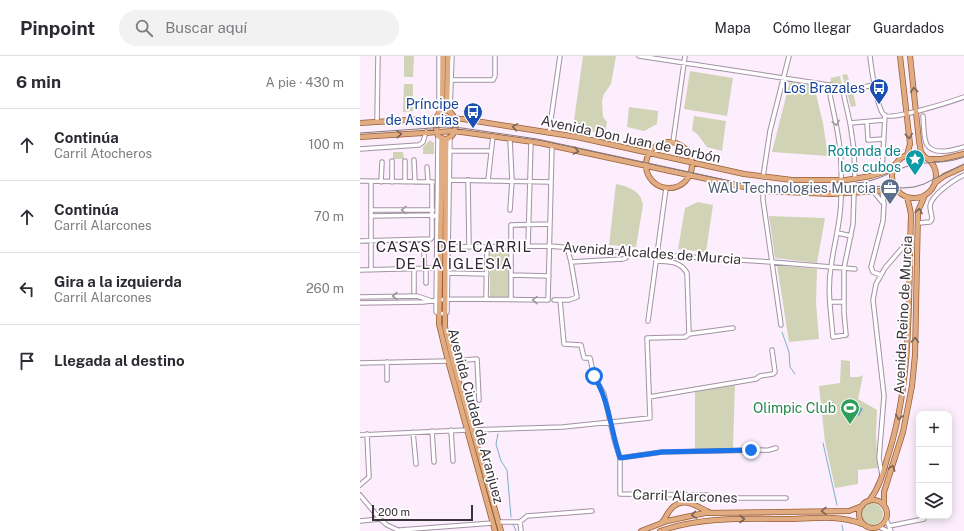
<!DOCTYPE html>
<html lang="es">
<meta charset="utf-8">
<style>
body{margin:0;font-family:"Public Sans",sans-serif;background:#f2f2f3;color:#2b2b33}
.controls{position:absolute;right:12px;bottom:12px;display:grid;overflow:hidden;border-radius:8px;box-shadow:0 2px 10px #0003}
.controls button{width:36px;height:36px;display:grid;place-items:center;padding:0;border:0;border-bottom:1px solid #e1e1e2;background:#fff;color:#2b2b33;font:20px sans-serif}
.scale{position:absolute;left:12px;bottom:10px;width:101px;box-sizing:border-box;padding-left:4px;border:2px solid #393239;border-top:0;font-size:11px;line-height:14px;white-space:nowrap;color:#393239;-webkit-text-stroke:3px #fff;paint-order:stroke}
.stop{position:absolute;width:12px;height:12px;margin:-9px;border:3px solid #1a73e8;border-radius:50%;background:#fff}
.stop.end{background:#1a73e8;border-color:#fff;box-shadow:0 1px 4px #0008}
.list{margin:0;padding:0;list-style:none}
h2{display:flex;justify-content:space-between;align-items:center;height:52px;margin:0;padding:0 16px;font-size:17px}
h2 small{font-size:13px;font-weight:400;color:#7c7c81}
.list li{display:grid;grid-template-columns:26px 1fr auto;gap:12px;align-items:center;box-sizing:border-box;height:72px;padding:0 16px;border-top:1px solid #e1e1e2}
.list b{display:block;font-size:15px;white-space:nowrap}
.list p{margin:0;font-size:13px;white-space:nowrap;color:#7c7c81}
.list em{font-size:13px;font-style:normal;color:#7c7c81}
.icon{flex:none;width:22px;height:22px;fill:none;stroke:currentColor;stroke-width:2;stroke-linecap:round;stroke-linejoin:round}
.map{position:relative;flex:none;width:604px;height:475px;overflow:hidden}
header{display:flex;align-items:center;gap:24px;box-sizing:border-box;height:56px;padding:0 20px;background:#fff;border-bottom:1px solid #e1e1e2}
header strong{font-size:19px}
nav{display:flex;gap:22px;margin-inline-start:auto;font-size:14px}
.search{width:280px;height:36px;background:#f2f2f3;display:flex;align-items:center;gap:10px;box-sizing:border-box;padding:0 14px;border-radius:22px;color:#7c7c81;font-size:15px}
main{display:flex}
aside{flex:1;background:#fff}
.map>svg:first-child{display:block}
.green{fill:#d1d3b7}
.water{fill:#7cafc5}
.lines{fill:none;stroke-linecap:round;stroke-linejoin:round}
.stream{stroke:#7cafc5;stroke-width:1}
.minor-casing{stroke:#a392a4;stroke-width:5.5}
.major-casing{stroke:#9a5d32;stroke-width:6}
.minor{stroke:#fff;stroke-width:3.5}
.major{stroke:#e2ac82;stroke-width:4.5}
.tram{stroke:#817781;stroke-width:1}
.oneway{stroke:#7d6356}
.oneway2{stroke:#9c989c}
.route{stroke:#1a73e8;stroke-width:5}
.labels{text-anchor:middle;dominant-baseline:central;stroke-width:3.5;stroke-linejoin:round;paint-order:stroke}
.transit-label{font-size:14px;fill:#164399;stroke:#fff;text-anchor:end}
.street-label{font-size:14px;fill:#393239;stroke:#fff}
.culture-label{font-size:14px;fill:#0d838f;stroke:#fff;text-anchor:end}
.service-label{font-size:14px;fill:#4e5e75;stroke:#fff;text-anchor:end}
.leisure-label{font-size:14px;fill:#27864d;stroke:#fff;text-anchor:end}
.neighbourhood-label{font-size:15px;letter-spacing:1px;fill:#332533;stroke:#fff}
</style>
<header>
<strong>Pinpoint</strong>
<div class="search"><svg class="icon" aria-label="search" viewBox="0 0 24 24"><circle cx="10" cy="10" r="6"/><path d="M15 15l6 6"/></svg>Buscar aquí</div>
<nav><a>Mapa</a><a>Cómo llegar</a><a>Guardados</a></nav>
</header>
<main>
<aside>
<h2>6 min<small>A pie · 430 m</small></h2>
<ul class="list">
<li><svg class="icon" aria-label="ahead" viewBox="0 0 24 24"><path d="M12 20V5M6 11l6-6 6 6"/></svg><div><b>Continúa</b><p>Carril Atocheros</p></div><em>100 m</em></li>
<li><svg class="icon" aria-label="ahead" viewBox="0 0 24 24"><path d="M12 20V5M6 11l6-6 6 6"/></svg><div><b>Continúa</b><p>Carril Alarcones</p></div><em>70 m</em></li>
<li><svg class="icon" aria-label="left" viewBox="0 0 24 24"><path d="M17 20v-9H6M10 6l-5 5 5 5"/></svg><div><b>Gira a la izquierda</b><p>Carril Alarcones</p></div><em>260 m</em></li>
<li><svg class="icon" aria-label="arrive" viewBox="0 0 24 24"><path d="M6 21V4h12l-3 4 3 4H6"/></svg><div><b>Llegada al destino</b></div></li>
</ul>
</aside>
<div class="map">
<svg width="604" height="475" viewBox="0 0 604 475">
<rect width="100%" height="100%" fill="#fceefd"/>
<path class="green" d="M44,0H54L53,21H44Z
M223,0H256L251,28L244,38L242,45L243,61L247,66L245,78L213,72Z
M330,15L373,22L367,60L324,53Z
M487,18L491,31L486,32L482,19Z
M480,20L482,29L470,27L471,22Z
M430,25L454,30L463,67L468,100L412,96Z
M44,28H53V55L43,56Z
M493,35L496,50L491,51L487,36Z
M269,51L298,55L297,68L284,75L267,71Z
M334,60L366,65L362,95L347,91L338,79L332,74Z
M70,84L74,87V98H63V91Z
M33,96H43L44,103H33Z
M256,128C270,131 281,135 283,149L276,191L249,189Z
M338,146L353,149L346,196L318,193L325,152Z
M409,160L465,162L457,207L415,202Z
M130,195L148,196V241H130Z
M417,209L457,213L456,247L459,283L429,286Z
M481,304L490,305V321H499L503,319L498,343L517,354L516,379L518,412L498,414V428L475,432L465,386L459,330L480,327Z
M375,327L373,395H335V334Z
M501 458a11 11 0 1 1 22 0a11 11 0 1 1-22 0Z"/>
<path class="water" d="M489,344L503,353L499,360L485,351Z"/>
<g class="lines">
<path class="stream" d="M422,276L429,296L430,311L435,318
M138,378L136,388L141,405L147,414L151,461
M463,387L477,449
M153,468L156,475
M482,469L483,475"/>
<g class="minor-casing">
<path id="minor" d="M279,0L482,31L490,67L494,94L495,123
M510,0C511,10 517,53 524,59C531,65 593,45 604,41
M91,24H133L135,20V0
M468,29C474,60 483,92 481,124
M483,35L514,29
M90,54L92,0
M79,56V0
M563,60C564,69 563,82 567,89C575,100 594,94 604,91
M17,66L18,0
M507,66L508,84L524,83
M490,67L524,64
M189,77L200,0
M78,80L76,256L79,258L86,257L87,256L90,82
M150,83L152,125L150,154
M313,86L325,0
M0,93L59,89L63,86L66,76
M90,95H131
M54,104L55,126
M67,111L68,126
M522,116L525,59
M403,121L410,75L429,0
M89,124L191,126
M108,124L109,190
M128,124L133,80
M0,125L73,126
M11,126V214
M21,126L22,106
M32,126V105
M45,126V105
M403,135V144L421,269
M513,135L522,146
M481,138C482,163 474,186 471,211C467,233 471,258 473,281L486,279L484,257V212L493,168L494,137
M11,154H73
M11,160L73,159L77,161
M558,167L570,166L572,163C572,159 570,154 570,150C571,139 595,123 604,119
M478,177L491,180
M64,184V212L66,215V227
M0,185L71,183L72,181V126
M168,190L171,86
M88,191L189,190L297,199L412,206L495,213
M207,191L211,206
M54,213V236
M0,214L77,212
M88,217L127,218
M152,219L189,220
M521,219L513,216L511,211L523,165L524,148L522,135
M0,241L57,240L69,244
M126,243L127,190
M151,244V169L190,168
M194,244H209L217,241L211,206L263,203L266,202L267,196
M200,244L204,288L221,289L224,302H230L234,320L244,338L254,383L260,402V438L347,439L355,442H426
M470,246H484
M0,247L63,246L88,243L188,244L192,90
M288,265L306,132
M329,278L373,272
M93,305L117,303L119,344
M0,307L88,305
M27,324V306
M289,341L396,323L400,320L413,318L415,316L412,294
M91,374L93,405
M112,374L203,371L290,362L287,282L325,281L329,278L327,217C320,205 310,206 296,205
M72,375L74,406
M53,376L56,408
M0,379L107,374
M260,402L302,396L409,394L416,392
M522,419L519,402L524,340L513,244L516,228L525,212L550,183
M0,429L9,421L7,378
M0,439L20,463L27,469L40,475
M526,463L531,475
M0,465L20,463
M138,466H160L167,460L232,455
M160,466L161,475
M529,470L564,463
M519,471L528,475
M40,474L133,467"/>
</g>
<g class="major-casing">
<path id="major" d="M88,0L87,49L90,55
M540,0L550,88L547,99
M550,0L559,85L561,96L564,100
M82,54L83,0
M85,54C104,58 95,93 78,80C75,70 73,57 85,54Z
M0,67L79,62L103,63L217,81L384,118L432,124H486L511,120L527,115L534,109
M0,81L94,75L180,87L403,135L471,138L537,134
M82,83L79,268L87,301L135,475
M86,83L85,271L93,305L141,475
M286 109a23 23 0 1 1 46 0a23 23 0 1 1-46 0Z
M532 120a22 22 0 1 1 44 0a22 22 0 1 1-44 0Z
M568,103H582L604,98
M575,127L584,120L604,111
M499 458a14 14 0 1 1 28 0a14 14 0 1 1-28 0Z
M509,445C519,432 523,418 527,403C553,324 548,241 551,159L550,153L547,141
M524,449V436L543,376L552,330L555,299L558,155L565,139
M302,466C306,462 307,457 311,453C323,439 337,451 349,456
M281,475L307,465L345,457L489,455L502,450
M300,475C343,460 388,463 433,463C456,462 481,459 502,468"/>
</g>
<use href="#minor" class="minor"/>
<use href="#major" class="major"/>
<path class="tram" d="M0,77L86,71L102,72L177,83L389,129L442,134L471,135L522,130L543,132L554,131L564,128L604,108
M496,127C518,126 532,114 552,109C569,105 587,108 604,101"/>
</g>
<defs><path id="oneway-chevron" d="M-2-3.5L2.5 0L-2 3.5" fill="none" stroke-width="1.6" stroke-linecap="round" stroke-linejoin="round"/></defs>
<g class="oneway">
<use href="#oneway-chevron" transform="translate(554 34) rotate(-96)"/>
<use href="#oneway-chevron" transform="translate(155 71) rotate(-171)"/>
<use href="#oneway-chevron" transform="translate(39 78) rotate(-4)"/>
<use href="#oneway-chevron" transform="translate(549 80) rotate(84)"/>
<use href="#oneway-chevron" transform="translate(216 95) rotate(12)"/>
<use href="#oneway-chevron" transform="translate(559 155) rotate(-79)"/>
<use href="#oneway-chevron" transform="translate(555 284) rotate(-88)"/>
<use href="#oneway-chevron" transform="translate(539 361) rotate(102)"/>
<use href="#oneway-chevron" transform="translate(532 412) rotate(-72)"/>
<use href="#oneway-chevron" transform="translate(464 455) rotate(179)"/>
<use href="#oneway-chevron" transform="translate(334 459) rotate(171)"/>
<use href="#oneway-chevron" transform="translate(382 463)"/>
</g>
<g class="oneway2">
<use href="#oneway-chevron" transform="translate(476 67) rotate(78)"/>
<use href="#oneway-chevron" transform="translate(44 154) rotate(179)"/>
<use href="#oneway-chevron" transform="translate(35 240) rotate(180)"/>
<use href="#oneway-chevron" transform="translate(175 244) rotate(-179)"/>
</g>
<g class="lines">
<path class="route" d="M234,320C249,344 251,375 260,402L302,396L391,394"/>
</g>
<defs>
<g id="bus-pin" transform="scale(1)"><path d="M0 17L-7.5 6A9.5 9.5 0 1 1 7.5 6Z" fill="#1a4fb4" stroke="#fff"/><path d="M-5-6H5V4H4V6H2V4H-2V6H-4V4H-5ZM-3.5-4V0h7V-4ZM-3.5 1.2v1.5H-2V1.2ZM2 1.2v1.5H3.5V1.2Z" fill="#fff"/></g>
<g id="sight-pin" transform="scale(1)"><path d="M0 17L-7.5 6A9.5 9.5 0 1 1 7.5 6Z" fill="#0f9aa8" stroke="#fff"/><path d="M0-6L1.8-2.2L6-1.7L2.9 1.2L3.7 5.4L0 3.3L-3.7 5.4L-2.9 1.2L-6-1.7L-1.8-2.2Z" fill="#fff"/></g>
<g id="office-pin" transform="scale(1)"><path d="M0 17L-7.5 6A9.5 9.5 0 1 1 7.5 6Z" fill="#5c6f8a" stroke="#fff"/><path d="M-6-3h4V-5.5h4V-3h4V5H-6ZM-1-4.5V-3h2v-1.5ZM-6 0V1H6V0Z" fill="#fff"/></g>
<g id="stadium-pin" transform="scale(1)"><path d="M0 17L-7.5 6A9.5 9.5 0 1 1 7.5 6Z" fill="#2e9e5b" stroke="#fff"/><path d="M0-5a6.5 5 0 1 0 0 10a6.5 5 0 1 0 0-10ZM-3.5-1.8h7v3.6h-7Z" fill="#fff"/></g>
</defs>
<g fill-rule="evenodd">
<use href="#bus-pin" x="519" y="32"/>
<use href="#bus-pin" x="113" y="56"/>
<use href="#sight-pin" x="555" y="103"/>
<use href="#office-pin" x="530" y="132"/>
<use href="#stadium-pin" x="490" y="352"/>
</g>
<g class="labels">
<g class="transit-label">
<text x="505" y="32">Los Brazales</text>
<text x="99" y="48">Príncipe<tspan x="99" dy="16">de Asturias</tspan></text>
</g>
<g class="street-label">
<text transform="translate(271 83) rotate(12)">Avenida Don Juan de Borbón</text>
<text transform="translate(292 197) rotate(4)">Avenida Alcaldes de Murcia</text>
<text transform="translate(543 259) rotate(-87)">Avenida Reino de Murcia</text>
<text transform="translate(116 360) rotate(75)">Avenida Ciudad de Aranjuez</text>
<text transform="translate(325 440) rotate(2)">Carril Alarcones</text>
</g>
<g class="culture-label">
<text x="541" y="95">Rotonda de<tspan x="541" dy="16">los cubos</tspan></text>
</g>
<g class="service-label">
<text x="516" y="132">WAU Technologies Murcia</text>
</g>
<g class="leisure-label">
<text x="476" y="352">Olimpic Club</text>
</g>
<g class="neighbourhood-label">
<text x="94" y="190">CASAS DEL CARRIL<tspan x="94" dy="17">DE LA IGLESIA</tspan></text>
</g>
</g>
</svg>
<div class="controls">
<button>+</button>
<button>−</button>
<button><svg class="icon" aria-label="layers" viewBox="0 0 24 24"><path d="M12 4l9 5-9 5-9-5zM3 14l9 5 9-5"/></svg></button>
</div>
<div class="scale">200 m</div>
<div class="stop" style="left:234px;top:320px"></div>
<div class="stop end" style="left:391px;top:394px"></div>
</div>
</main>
